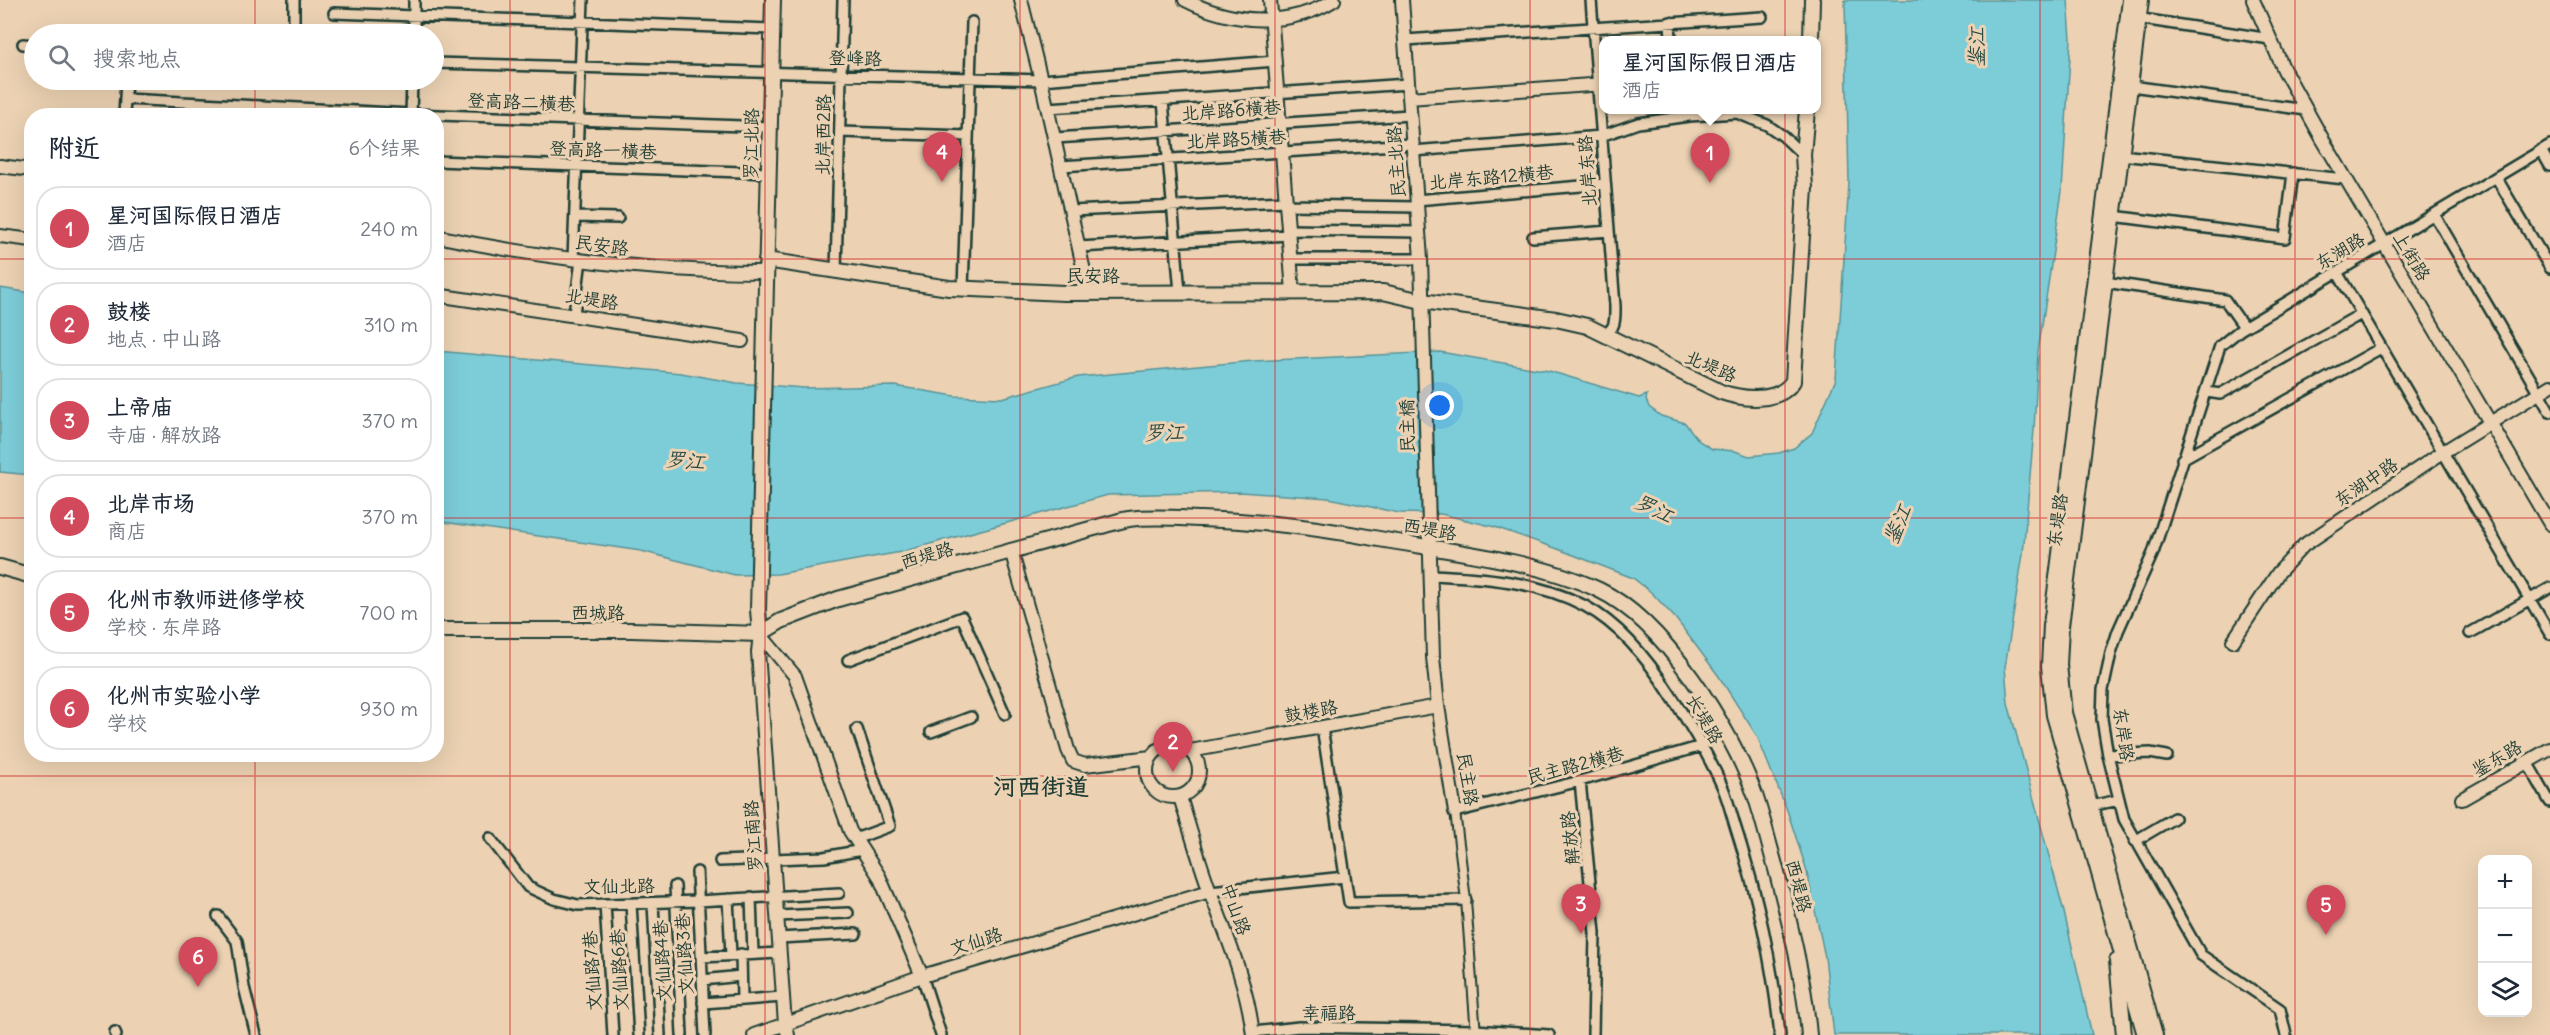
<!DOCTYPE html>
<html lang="zh">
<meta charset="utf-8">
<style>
body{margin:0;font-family:Delius,"LXGW WenKai TC",sans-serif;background:#f6f6f7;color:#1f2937}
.controls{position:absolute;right:18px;bottom:18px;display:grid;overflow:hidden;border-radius:12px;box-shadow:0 6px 24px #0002}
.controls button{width:54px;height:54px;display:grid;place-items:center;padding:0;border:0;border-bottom:2px solid #e0e1e3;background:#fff;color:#1f2937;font:30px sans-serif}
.you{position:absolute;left:1440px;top:406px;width:21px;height:21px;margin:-15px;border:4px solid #fff;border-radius:50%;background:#1a73e8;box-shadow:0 0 0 9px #1a73e833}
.badge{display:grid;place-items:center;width:39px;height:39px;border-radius:50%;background:#d1495b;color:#fff;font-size:20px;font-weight:700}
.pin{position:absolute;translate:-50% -50px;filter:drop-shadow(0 2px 3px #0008)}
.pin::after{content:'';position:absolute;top:32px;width:21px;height:18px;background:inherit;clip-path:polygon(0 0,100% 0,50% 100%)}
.popup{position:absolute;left:1599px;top:36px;width:222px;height:78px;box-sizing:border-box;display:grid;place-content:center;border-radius:12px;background:#fff;filter:drop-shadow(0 2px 4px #0005);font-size:20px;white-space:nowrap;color:#747a83}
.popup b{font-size:22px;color:#1f2937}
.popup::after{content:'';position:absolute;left:50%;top:100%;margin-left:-12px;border:12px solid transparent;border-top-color:#fff}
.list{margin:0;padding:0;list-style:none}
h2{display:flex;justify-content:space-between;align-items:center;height:78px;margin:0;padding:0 24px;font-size:26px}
h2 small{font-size:20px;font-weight:400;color:#747a83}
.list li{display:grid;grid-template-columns:39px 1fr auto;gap:18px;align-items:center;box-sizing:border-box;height:84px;margin:0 12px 12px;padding:0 12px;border:2px solid #e0e1e3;border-radius:24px}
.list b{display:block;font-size:22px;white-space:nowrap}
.list p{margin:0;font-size:20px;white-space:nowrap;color:#747a83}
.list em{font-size:20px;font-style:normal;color:#747a83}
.icon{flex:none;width:33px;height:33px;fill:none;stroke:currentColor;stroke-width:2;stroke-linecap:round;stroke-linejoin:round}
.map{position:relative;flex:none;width:2550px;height:1035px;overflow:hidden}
.search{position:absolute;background:#fff;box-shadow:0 6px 24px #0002;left:24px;top:24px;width:420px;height:66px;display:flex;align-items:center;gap:15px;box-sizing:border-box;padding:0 21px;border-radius:33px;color:#747a83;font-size:22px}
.panel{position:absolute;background:#fff;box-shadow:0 6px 24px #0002;left:24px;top:108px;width:420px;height:654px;border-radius:24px}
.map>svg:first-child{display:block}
.water{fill:#7dcdd9;stroke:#579397;stroke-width:1.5}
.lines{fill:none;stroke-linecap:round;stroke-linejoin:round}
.pedestrian-casing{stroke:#1f3d34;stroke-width:12}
.minor-casing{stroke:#1f3d34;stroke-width:14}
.tertiary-casing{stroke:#1f3d34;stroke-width:16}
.secondary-casing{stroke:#1f3d34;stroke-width:18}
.pedestrian{stroke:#ecd2b3;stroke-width:8}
.minor{stroke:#ecd2b3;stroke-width:9}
.tertiary{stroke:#ecd2b3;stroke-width:12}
.secondary{stroke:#ecd2b3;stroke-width:14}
.grid{fill:none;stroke:#d62828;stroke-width:1.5;stroke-opacity:0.55}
.labels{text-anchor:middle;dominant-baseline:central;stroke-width:6;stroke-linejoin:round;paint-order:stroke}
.street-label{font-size:18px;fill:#1f3d34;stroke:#ecd2b3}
.water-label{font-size:20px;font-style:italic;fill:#284b44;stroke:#ecd2b3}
.district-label{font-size:24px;font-weight:bold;fill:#1f3d34;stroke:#ecd2b3}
</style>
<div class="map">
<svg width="2550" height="1035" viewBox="0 0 2550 1035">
<rect width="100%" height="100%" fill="#ecd2b3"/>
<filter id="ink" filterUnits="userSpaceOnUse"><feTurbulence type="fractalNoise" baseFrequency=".0167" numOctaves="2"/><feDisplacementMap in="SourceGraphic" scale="12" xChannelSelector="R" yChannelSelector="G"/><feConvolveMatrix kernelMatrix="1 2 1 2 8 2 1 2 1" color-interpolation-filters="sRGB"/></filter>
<g filter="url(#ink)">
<path class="water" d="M1845,0H2068L2071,39L2062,191L2038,352L2034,430L2023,554L2005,667L2008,703L2064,912L2092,1035H1834L1825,957L1806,868L1787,810L1757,736L1718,675L1676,619L1652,593L1633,578L1558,549L1495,527L1441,514L1399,513L1329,498L1240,492L1108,495L901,552L778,574L735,575L641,551L437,521V351L681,373L737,383L804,388L895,386L955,396L1002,398L1078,377L1253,361L1440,352L1549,371L1639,398L1647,395L1646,400L1649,407L1661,416L1685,423L1699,441L1712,449L1735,451L1749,456L1779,453L1794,448L1812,433L1836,379L1849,183Z
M0,288L31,293V475L0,472Z"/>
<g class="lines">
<g class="pedestrian-casing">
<path id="pedestrian" d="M1455,812L1466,900L1476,1035"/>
</g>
<g class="minor-casing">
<path id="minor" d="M1591,0L1615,306C1615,319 1616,329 1604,334
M334,13L772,29
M2136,18L2270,39
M1670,22L1671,40
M294,34V0
M414,34V0
M1405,40L1762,17
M23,44L34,45
M434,63L1041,80L1275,61
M2124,85L2306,110
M126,99L411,114L770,127
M1163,101L1180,292
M1048,108L1408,84
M124,116L126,80
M411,116L412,80
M840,132L968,136
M1055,138L1410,115
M2541,150L2550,166
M1413,151L1601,136L1638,123L1689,116L1737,113L1767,125L1783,136L1803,155
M2121,155L2345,179
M436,161L769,173
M1061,166L1412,144
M2496,177L2550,268
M1416,200L1605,184
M1287,205L1417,207
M1071,211L1286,201
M2434,214L2550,412
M2113,216L2285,238L2293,173
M575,217L618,218
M1289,230L1419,232
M1533,237L1609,231
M1079,247L1289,235
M573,259L583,0
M1291,259H1421
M836,271L843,0
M2337,272L2550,634
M2105,282L2225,300L2244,327
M963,289L972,22
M574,314L581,260
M2207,392L2220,394L2361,314
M2182,459L2381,348
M1430,575C1482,577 1538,581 1585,606C1622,626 1650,662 1672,697C1691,726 1709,756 1723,788C1729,803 1733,820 1738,835C1759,901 1773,967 1780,1035
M2470,633L2550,588
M848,660L962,617L1005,714
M1322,727L1349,902L1466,900
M931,732L971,717
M2108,755L2150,753L2167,756
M2527,762L2550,802
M1580,781L1595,933L1593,1035
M2090,806L2119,800
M1455,812L1580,781L1702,746
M490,838L528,887L554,899L578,905L698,901L839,893
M855,839L890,826L857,729
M2135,841L2174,818
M720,861L824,857L862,850
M697,872L705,1035
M675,886L682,1035
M1210,891L1345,877
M751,897L753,954
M728,899L731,955
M653,903L660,1035
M605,904L613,1035
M631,904L639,1035
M218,916L237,941L244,987L256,1035
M777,916L848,913
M778,938L856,934
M741,954L742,1000
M701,957L779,953
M922,976L941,1035
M702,980L741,976
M703,1003L783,997
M115,1032L116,1035
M1253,1032L1299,1027L1475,1030L1549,1035
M2286,1035L2280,1009L2201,955L2124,819L2108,755L2102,719L2103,690L2111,653L2118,631L2153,553L2220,346L2240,330L2550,145"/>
</g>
<g class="tertiary-casing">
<path id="tertiary" d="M1021,0L1041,80L1089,293
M1185,0C1232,24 1289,28 1334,0
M1270,0L1293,292
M1402,0L1421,259L1433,657L1438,706L1455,812
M2253,0L2284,70L2323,140L2550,524
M1409,98L1604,84
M0,166L32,170
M0,236L32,240
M436,236C546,259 654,272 765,272
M436,295L742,341
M1011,550L1068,750L1073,761L1085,765L1151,757
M760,634L758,652L785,1024L788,1035
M760,634L795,676L850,831L879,876L922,976
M2233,641L2278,573L2304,545L2443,452L2550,386
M1147 771a26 26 0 1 1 52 0a26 26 0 1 1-52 0Z
M1190,751L1438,706
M1180,797C1190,829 1199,862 1211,894C1228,939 1248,987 1253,1035
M2462,799L2550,749
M754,1035L922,976L1210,891"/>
</g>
<g class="secondary-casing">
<path id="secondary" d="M2130,0L2051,625L2049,666L2054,715L2145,1035
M2141,0L2061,626L2059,665L2064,713L2155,1035
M1811,40L1812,0
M766,260L949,288L1064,293L1383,292L1422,301L1556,319L1587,326L1721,392C1741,399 1779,404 1793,381L1805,188L1803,155L1807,110
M0,567L32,576
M436,630H632L760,634
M760,634L781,621L838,599L1094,528C1106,525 1117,521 1129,519C1153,516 1177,518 1201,519C1262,521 1320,528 1379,539C1449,551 1536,560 1599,590C1664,621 1731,728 1755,795C1763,819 1769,844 1776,869C1790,924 1804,978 1809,1035
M760,634L758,610L773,0
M2117,961L2124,1035"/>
</g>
<use href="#pedestrian" class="pedestrian"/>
<use href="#minor" class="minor"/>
<use href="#tertiary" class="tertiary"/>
<use href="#secondary" class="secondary"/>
</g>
</g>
<path class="grid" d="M255,0V34M510,0V1035M765,0V1035M1020,0V1035M1275,0V1035M1530,0V1035M1785,0V1035M2040,0V1035M2295,0V1035M255,80V116M0,259H32M436,259H2550M0,518H32M436,518H2550M255,754V1035M0,776H2550"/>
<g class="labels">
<g class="street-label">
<text transform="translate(855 58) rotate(1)">登峰路</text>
<text transform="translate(521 102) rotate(2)">登高路二横巷</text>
<text transform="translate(1231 110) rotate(-4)">北岸路6橫巷</text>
<text transform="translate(823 135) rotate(-89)">北岸西2路</text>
<text transform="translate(1236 139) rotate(-3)">北岸路5橫巷</text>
<text transform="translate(751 144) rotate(-89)">罗江北路</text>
<text transform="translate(603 150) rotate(2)">登高路一横巷</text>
<text transform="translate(1396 162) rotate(-94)">民主北路</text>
<text transform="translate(1587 171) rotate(-94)">北岸东路</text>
<text transform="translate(1491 177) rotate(-5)">北岸东路12横巷</text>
<text transform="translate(602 245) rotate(8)">民安路</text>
<text transform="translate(2340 251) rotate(-31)">东湖路</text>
<text transform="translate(2412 256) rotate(59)">上街路</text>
<text x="1093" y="275">民安路</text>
<text transform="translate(592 299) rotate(9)">北堤路</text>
<text transform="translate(1711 366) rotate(23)">北堤路</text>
<text transform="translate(1407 426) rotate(-91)">民主橋</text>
<text transform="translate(2366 482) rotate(-34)">东湖中路</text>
<text transform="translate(2057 520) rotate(-82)">东堤路</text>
<text transform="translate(1430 529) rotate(10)">西堤路</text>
<text transform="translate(927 555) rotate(-16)">西堤路</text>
<text x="598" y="612">西城路</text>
<text transform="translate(1311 711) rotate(-10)">鼓楼路</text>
<text transform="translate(1705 719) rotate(60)">长堤路</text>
<text transform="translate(2124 734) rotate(82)">东岸路</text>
<text transform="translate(2497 758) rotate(-30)">鉴东路</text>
<text transform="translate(1575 765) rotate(-15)">民主路2横巷</text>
<text transform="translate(1468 779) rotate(81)">民主路</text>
<text transform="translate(753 836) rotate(-94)">罗江南路</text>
<text transform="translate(1570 838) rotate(-96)">解放路</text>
<text transform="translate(619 886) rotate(-1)">文仙北路</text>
<text transform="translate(1799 886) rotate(75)">西堤路</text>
<text transform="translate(1236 909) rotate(70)">中山路</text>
<text transform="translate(976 941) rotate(-17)">文仙路</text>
<text transform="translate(684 954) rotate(-93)">文仙路3巷</text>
<text transform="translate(662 961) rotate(-93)">文仙路4巷</text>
<text transform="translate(619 970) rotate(-93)">文仙路6巷</text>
<text transform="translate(592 971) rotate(-94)">文仙路7巷</text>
<text x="1329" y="1012">幸福路</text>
</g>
<g class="water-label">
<text transform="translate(1976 47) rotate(-89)">鉴江</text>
<text transform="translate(1164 432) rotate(-1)">罗江</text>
<text transform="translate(685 460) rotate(5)">罗江</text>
<text transform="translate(1654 508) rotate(26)">罗江</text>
<text transform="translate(1897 524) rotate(-67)">鉴江</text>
</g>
<g class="district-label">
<text x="1041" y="786">河西街道</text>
</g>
</g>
</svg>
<div class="controls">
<button>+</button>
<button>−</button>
<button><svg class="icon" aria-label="layers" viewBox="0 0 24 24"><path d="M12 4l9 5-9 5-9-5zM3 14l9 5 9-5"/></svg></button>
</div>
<div class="you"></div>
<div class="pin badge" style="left:1710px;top:183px">1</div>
<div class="popup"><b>星河国际假日酒店</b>酒店</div>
<div class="pin badge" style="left:1173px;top:772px">2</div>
<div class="pin badge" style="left:1581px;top:934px">3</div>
<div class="pin badge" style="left:942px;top:182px">4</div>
<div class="pin badge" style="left:2326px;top:935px">5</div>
<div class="pin badge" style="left:198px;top:987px">6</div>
<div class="search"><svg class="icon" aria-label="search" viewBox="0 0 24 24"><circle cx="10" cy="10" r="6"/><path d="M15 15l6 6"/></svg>搜索地点</div>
<section class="panel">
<h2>附近<small>6个结果</small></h2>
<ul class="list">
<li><span class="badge">1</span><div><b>星河国际假日酒店</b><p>酒店</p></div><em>240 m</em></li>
<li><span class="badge">2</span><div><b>鼓楼</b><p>地点 · 中山路</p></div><em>310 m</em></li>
<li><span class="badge">3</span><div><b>上帝庙</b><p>寺庙 · 解放路</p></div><em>370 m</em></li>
<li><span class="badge">4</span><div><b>北岸市场</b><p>商店</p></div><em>370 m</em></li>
<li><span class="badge">5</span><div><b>化州市教师进修学校</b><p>学校 · 东岸路</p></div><em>700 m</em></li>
<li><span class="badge">6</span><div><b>化州市实验小学</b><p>学校</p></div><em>930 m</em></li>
</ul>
</section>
</div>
